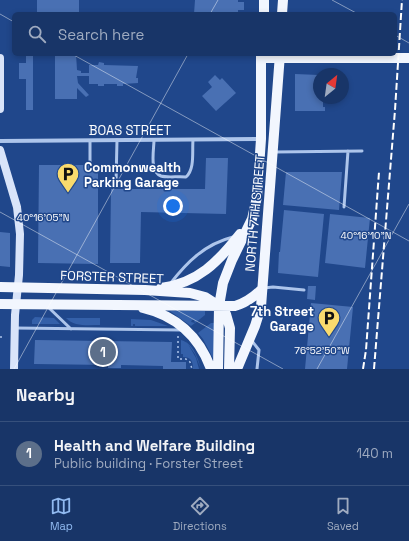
<!DOCTYPE html>
<meta charset="utf-8">
<style>
body{margin:0;font-family:"Space Grotesk",sans-serif;background:#213d6e;color:#f1f3f6}
.compass{position:absolute;left:313px;top:68px;width:36px;height:36px;border-radius:50%;background:#183568;box-shadow:0 2px 6px #0003;rotate:29deg}
.you{position:absolute;left:173px;top:206px;width:14px;height:14px;margin:-10px;border:3px solid #fff;border-radius:50%;background:#1a73e8;box-shadow:0 0 0 6px #1a73e833}
.badge{display:grid;place-items:center;width:26px;height:26px;border-radius:50%;background:#90b9f0;color:#fff;font-size:13px;font-weight:700}
.pin{position:absolute;translate:-50% -50%;border:2px solid #fff;box-shadow:0 1px 4px #0006}
.list{margin:0;padding:0;list-style:none}
h2{display:flex;justify-content:space-between;align-items:center;height:52px;margin:0;padding:0 16px;font-size:17px}
h2 small{font-size:13px;font-weight:400;color:#9fabc0}
.list li{display:grid;grid-template-columns:26px 1fr auto;gap:12px;align-items:center;box-sizing:border-box;height:64px;padding:0 16px;border-top:1px solid #36507c}
.list b{display:block;font-size:15px;white-space:nowrap}
.list p{margin:0;font-size:13px;white-space:nowrap;color:#9fabc0}
.list em{font-size:13px;font-style:normal;color:#9fabc0}
.icon{flex:none;width:22px;height:22px;fill:none;stroke:currentColor;stroke-width:2;stroke-linecap:round;stroke-linejoin:round}
.map{position:relative;flex:none;width:409px;height:369px;overflow:hidden}
.search{position:absolute;background:#183568;box-shadow:0 2px 6px #0003;left:12px;right:12px;top:12px;height:44px;display:flex;align-items:center;gap:10px;box-sizing:border-box;padding:0 14px;border-radius:6px;color:#9fabc0;font-size:15px}
.sheet{height:116px;background:#183568}
nav{display:flex;justify-content:space-around;align-items:center;box-sizing:border-box;height:56px;border-top:1px solid #36507c;background:#183568;font-size:11px;color:#9fabc0}
nav a{display:grid;justify-items:center;gap:2px}
nav .on{color:#90b9f0}
.map>svg:first-child{display:block}
.green{fill:#3460a9}
.building{fill:#4970b3}
.lines{fill:none;stroke-linecap:round;stroke-linejoin:round}
.path{stroke:#adc5eb;stroke-width:1.5;stroke-dasharray:2 3;stroke-linecap:butt}
.lane{stroke:#adc5eb;stroke-width:3}
.street{stroke:#adc5eb;stroke-width:4}
.secondary{stroke:#d9e4f9;stroke-width:8}
.primary{stroke:#f2f6fe;stroke-width:10}
.rail{stroke:#fff;stroke-width:2;stroke-dasharray:7 3;stroke-linecap:butt}
.ticks{fill:none;stroke:#fff;stroke-width:1;stroke-opacity:0.45}
.labels{text-anchor:middle;dominant-baseline:central;stroke-width:3;stroke-linejoin:round;paint-order:stroke}
.street-label{font-size:13px;fill:#fff;stroke:#20478b}
.poi-label{font-size:13px;font-weight:bold;fill:#fff;stroke:#20478b;text-anchor:start}
.ticks-label{font-size:10px;text-anchor:middle;fill:#fff;stroke:#20478b;stroke-width:3;stroke-linejoin:round;paint-order:stroke}
</style>
<div class="map">
<svg width="409" height="369" viewBox="0 0 409 369">
<rect width="100%" height="100%" fill="#20478b"/>
<path class="green" d="M170,311H205V315L195,323L194,320H192L191,322L195,323L191,326Z
M35,317L54,318L60,324H32V320Z
M66,318H100V325C88,325 74,327 66,318Z
M131,319L151,320L168,326H135V324H133V326H131Z
M211,323H214V360L203,339L198,333Z
M181,340C193,343 198,358 201,369L195,354L188,344L196,358L199,369H193C193,361 191,357 183,357V354H181Z"/>
<path class="building" d="M37,0H79V14H37Z
M195,0H238V2H244V10H238V14H194Z
M26,54H33V110H26V79H19V63H26Z
M55,54H76L77,70L81,71V73H89V65H98L99,62L104,63V65L138,66L136,78H138V83L123,84V86H117V84H104V86H98V84H89V76H77L78,83L89,95L86,97L77,88V99H55Z
M295,74L319,75V98H323V107H325V111H295Z
M215,75L220,80L222,78L236,93L216,111L202,96L212,87L208,82Z
M206,158H228L226,214L141,212L140,263H110L111,189H205Z
M39,165H98V264L38,263Z
M286,172H342L339,210L283,205Z
M284,210L324,214L318,277L278,273L279,252H280Z
M330,214L370,218L365,268L325,263Z
M0,232L10,233V267L0,266Z
M308,286H316L315,300L307,299Z
M311,303L353,307L347,369H305Z
M35,340L172,342L171,362H186V369H163V366L121,365V368H108V365L34,364Z"/>
<g class="lines">
<path class="path" d="M178,336V359H186L190,362L192,369
M0,337H3"/>
<path class="lane" d="M154,140C154,150 149,171 161,176C167,178 179,176 186,177C195,169 192,152 193,140
M275,152L362,151
M90,165V141
M116,183L117,140
M344,207L348,151
M170,284C187,262 205,244 233,237
M264,288L273,287L304,290
M48,307L71,329
M15,328L181,330
M252,341L259,350L257,369"/>
<path class="street" d="M0,141L261,139"/>
<path class="secondary" d="M0,58V109
M0,150L17,207L20,234L19,275L15,315L14,369"/>
<path class="primary" d="M264,14V0
M282,14L283,0
M261,58H409
M0,287L145,290L190,293L205,297L219,306L226,314L230,328L229,369
M161,288C198,283 218,262 240,234
M0,304L235,306C246,303 254,297 262,289
M143,308C177,316 199,336 211,369
M218,369L219,306L223,283L232,260L252,219L257,197L261,139V54
M237,369L255,326L261,307L280,54"/>
<path class="rail" d="M363,369L366,350L379,172
M374,369L395,110L402,0"/>
</g>
<path class="ticks" d="M332,0L358,14M0,14L14,22M210,14L218,0M395,35L409,43M72,54L409,241M0,212L283,369M14,369L188,54M317,369L409,204"/>
<defs>
<g id="parking-pin" transform="scale(1.15)"><path d="M0 17L-7.5 6A9.5 9.5 0 1 1 7.5 6Z" fill="#f9da6d" stroke="#20478b"/><path d="M-3.5-5.5H1a3.5 3.5 0 0 1 0 7H-1V5.5H-3.5ZM-1-3.4V-.6H.8a1.4 1.4 0 0 0 0-2.8Z" fill="#111"/></g>
</defs>
<g fill-rule="evenodd">
<use href="#parking-pin" x="68" y="174"/>
<use href="#parking-pin" x="329" y="318"/>
</g>
<g class="labels">
<g class="street-label">
<text x="130" y="130">BOAS STREET</text>
<text transform="translate(255 213) rotate(-85)">NORTH 7TH STREET</text>
<text transform="translate(112 277) rotate(2)">FORSTER STREET</text>
</g>
<g class="poi-label">
<text x="84" y="167">Commonwealth<tspan x="84" dy="15">Parking Garage</tspan></text>
<text x="314" y="311" text-anchor="end">7th Street<tspan x="314" dy="15">Garage</tspan></text>
</g>
</g>
<g class="ticks-label">
<text x="43" y="221">40°16'05"N</text>
<text x="366" y="239">40°16'10"N</text>
<text x="322" y="354">76°52'50"W</text>
</g>
</svg>
<svg class="compass" viewBox="-18 -18 36 36"><path d="M0-13l5 13h-10z" fill="#e53935"/><path d="M0 13l5-13h-10z" fill="#9fabc0"/></svg>
<div class="you"></div>
<div class="pin badge" style="left:103px;top:352px;background:#5c6f8a">1</div>
<div class="search"><svg class="icon" aria-label="search" viewBox="0 0 24 24"><circle cx="10" cy="10" r="6"/><path d="M15 15l6 6"/></svg>Search here</div>
</div>
<section class="sheet">
<h2>Nearby<small></small></h2>
<ul class="list">
<li><span class="badge" style="background:#5c6f8a">1</span><div><b>Health and Welfare Building</b><p>Public building · Forster Street</p></div><em>140 m</em></li>
</ul>
</section>
<nav>
<a class="on"><svg class="icon" aria-label="map" viewBox="0 0 24 24"><path d="M3 6l6-2 6 2 6-2v14l-6 2-6-2-6 2zM9 4v14M15 6v14"/></svg>Map</a>
<a><svg class="icon" aria-label="directions" viewBox="0 0 24 24"><path d="M12 3l9 9-9 9-9-9zM9 14v-3h6M13 9l2 2-2 2"/></svg>Directions</a>
<a><svg class="icon" aria-label="saved" viewBox="0 0 24 24"><path d="M7 4h10v16l-5-4-5 4z"/></svg>Saved</a>
</nav>
